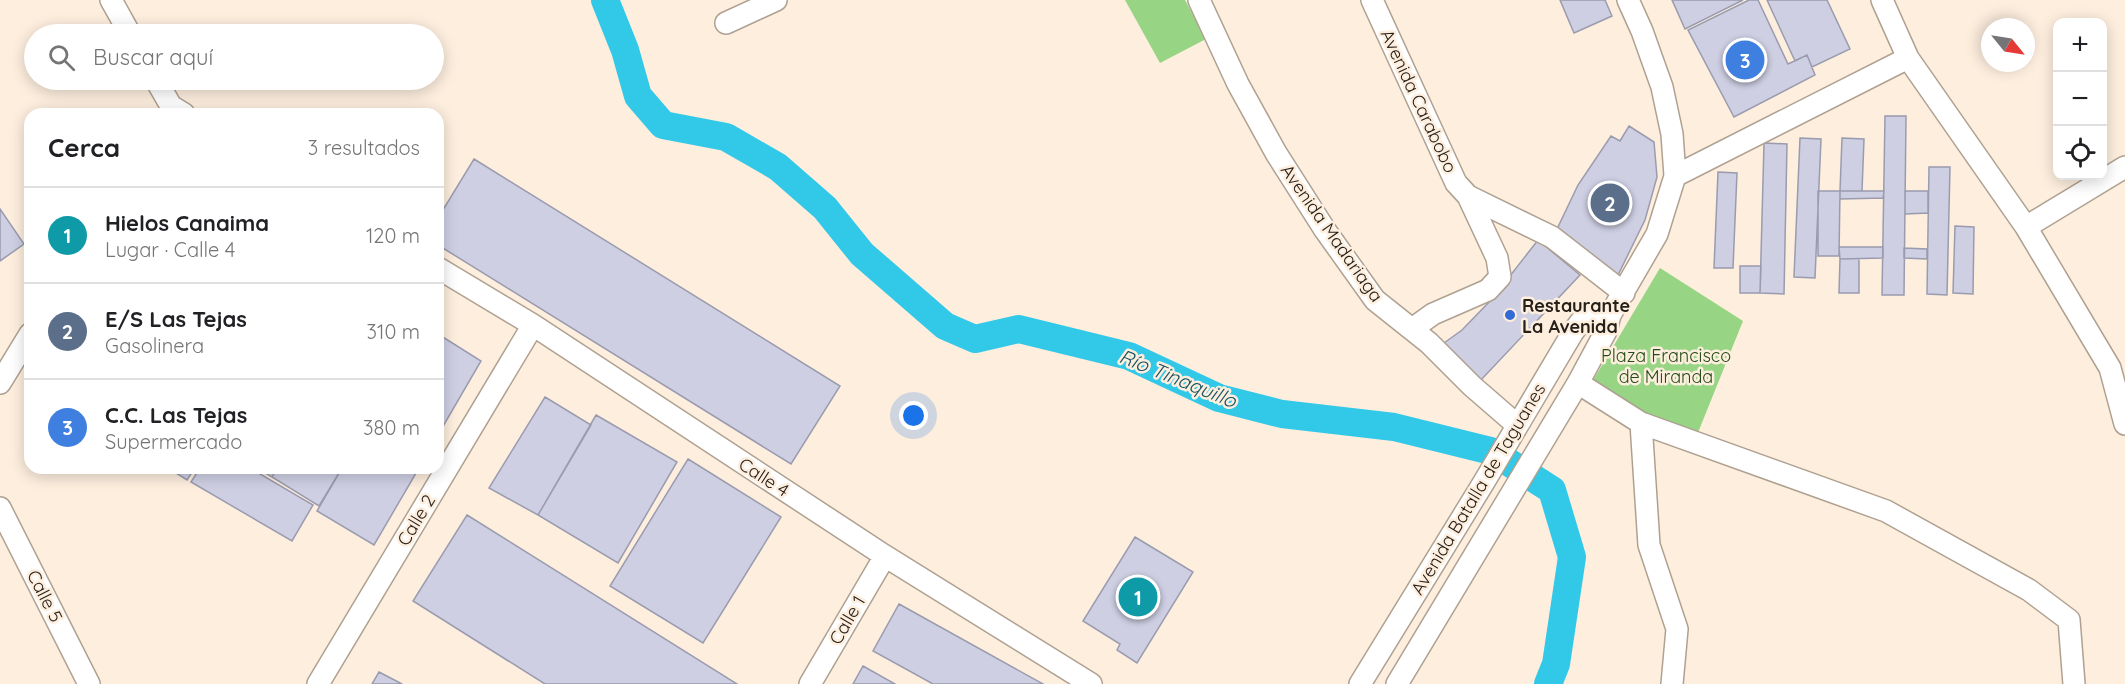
<!DOCTYPE html>
<html lang="es">
<meta charset="utf-8">
<style>
body{margin:0;font-family:Quicksand,sans-serif;background:#f2f2f2;color:#202124}
.controls{position:absolute;right:18px;top:18px;display:grid;overflow:hidden;border-radius:12px;box-shadow:0 3px 15px #0003}
.controls button{width:54px;height:54px;display:grid;place-items:center;padding:0;border:0;border-bottom:2px solid #e0e0e0;background:#fff;color:#202124;font:30px sans-serif}
.compass{position:absolute;left:1981px;top:18px;width:54px;height:54px;border-radius:50%;background:#fff;box-shadow:0 3px 15px #0003;rotate:120deg}
.you{position:absolute;left:914px;top:416px;width:21px;height:21px;margin:-15px;border:4px solid #fff;border-radius:50%;background:#1a73e8;box-shadow:0 0 0 9px #1a73e833}
.badge{display:grid;place-items:center;width:39px;height:39px;border-radius:50%;background:#3469d8;color:#fff;font-size:20px;font-weight:700}
.pin{position:absolute;translate:-50% -50%;border:3px solid #fff;box-shadow:0 2px 6px #0006}
.list{margin:0;padding:0;list-style:none}
h2{display:flex;justify-content:space-between;align-items:center;height:78px;margin:0;padding:0 24px;font-size:26px}
h2 small{font-size:20px;font-weight:400;color:#757577}
.list li{display:grid;grid-template-columns:39px 1fr auto;gap:18px;align-items:center;box-sizing:border-box;height:96px;padding:0 24px;border-top:2px solid #e0e0e0}
.list b{display:block;font-size:22px;white-space:nowrap}
.list p{margin:0;font-size:20px;white-space:nowrap;color:#757577}
.list em{font-size:20px;font-style:normal;color:#757577}
.icon{flex:none;width:33px;height:33px;fill:none;stroke:currentColor;stroke-width:2;stroke-linecap:round;stroke-linejoin:round}
.map{position:relative;flex:none;width:2125px;height:684px;overflow:hidden}
.search{position:absolute;background:#fff;box-shadow:0 3px 15px #0003;left:24px;top:24px;width:420px;height:66px;display:flex;align-items:center;gap:15px;box-sizing:border-box;padding:0 21px;border-radius:33px;color:#757577;font-size:22px}
.panel{position:absolute;background:#fff;box-shadow:0 3px 15px #0003;left:24px;top:108px;width:420px;height:366px;border-radius:18px}
.map>svg:first-child{display:block}
.green{fill:#97d585}
.lines{fill:none;stroke-linecap:round;stroke-linejoin:round}
.river{stroke:#32c8e8;stroke-width:28}
.building{fill:#cecfe3;stroke:#9a9bae;stroke-width:1.5}
.minor-casing{stroke:#afa191;stroke-width:24}
.minor{stroke:#fff;stroke-width:21}
.poi-dot{fill:#3469d8;stroke:#fdeede;stroke-width:2}
.labels{text-anchor:middle;dominant-baseline:central;stroke-width:5;stroke-linejoin:round;paint-order:stroke}
.street-label{font-size:18px;fill:#26201a;stroke:#fdeede}
.poi-label{font-size:18px;font-weight:bold;fill:#26201a;stroke:#fdeede;text-anchor:start}
.park-label{font-size:18px;fill:#234b15;stroke:#fdeede}
.water-label{font-size:20px;font-style:italic;fill:#17525f;stroke:#fdeede}
</style>
<div class="map">
<svg width="2125" height="684" viewBox="0 0 2125 684">
<rect width="100%" height="100%" fill="#fdeede"/>
<path class="green" d="M1125,0H1185L1206,39L1160,63Z
M1660,268L1743,321L1697,435L1640,415L1592,382Z"/>
<g class="lines">
<path class="river" d="M605,0L625,50L638,96L663,125L726,137L778,167L825,208L862,254L945,326L975,339L1019,329L1129,356L1219,398L1282,414L1394,427L1491,451L1552,490L1572,557L1556,664L1548,684"/>
</g>
<path class="building" d="M1560,0H1605L1612,16L1574,33Z
M1672,0H1743L1685,29Z
M1749,0H1758L1788,64L1807,55L1815,75L1734,117L1688,30Z
M1767,0H1827L1850,49L1812,67L1807,55L1795,61Z
M1885,116H1906L1904,295H1882Z
M1629,126L1654,142L1657,177L1645,220L1618,275L1557,229L1578,185L1611,136L1620,141Z
M1800,138L1821,139L1815,278L1794,277Z
M1842,138L1864,139L1862,191H1840Z
M1764,143L1787,144L1784,294L1760,293Z
M474,159L840,386L791,464L438,245V218Z
M1929,167H1950L1947,295L1927,294Z
M1718,172L1737,173L1733,268H1714Z
M1818,191H1840L1839,256H1818Z
M1840,191H1884L1883,198L1840,199Z
M1905,191H1928V213L1905,214Z
M0,209L24,244L0,261Z
M1955,226L1974,227L1973,294L1953,293Z
M1538,240L1580,275L1480,381L1444,343L1462,330L1492,299Z
M1839,247H1883V258L1840,259Z
M1904,248L1927,249V259L1904,258Z
M1840,259H1859V293H1839Z
M1740,266H1761L1760,293H1740Z
M438,334L481,361L438,435Z
M545,397L591,425L538,515L489,488Z
M596,415L677,462L618,563L538,515Z
M688,459L781,517L703,643L610,586Z
M168,468H195L187,480Z
M200,468H250L313,505L292,541L191,482Z
M257,468H277L272,477Z
M277,468H342L319,506L272,477Z
M342,468H419L374,545L317,511Z
M467,515L737,684H545L413,601Z
M1135,537L1193,572L1137,663L1117,650L1120,644L1083,621Z
M899,604L1043,684H933L873,651Z
M863,666L895,684H853Z
M379,672L402,684H372Z"/>
<g class="lines">
<g class="minor-casing">
<path id="minor" d="M111,0L130,34
M1199,0L1238,84L1276,153L1325,230L1375,300L1429,343L1472,386L1517,425
M1372,0L1456,183L1468,196L1552,237L1624,293
M1882,0L1908,58L2026,227L2110,368L2125,424
M726,23L776,0
M156,80L171,106L184,114
M1675,176L1908,58
M2026,227L2125,167
M438,268L533,325L885,556L1091,684
M1412,329L1433,314L1488,290L1500,277L1497,258L1468,196
M0,383L30,334
M1578,383L1641,423L1649,545L1677,629L1672,684
M1641,423L1886,511L2029,590L2069,620L2074,684
M0,508L89,684
M318,684L533,325
M810,684L885,556
M1360,684L1484,482L1573,332L1582,320L1591,313L1610,315
M1397,684L1578,383L1606,331L1610,315L1657,234L1675,176L1672,134L1662,87L1642,31L1628,0"/>
</g>
<use href="#minor" class="minor"/>
</g>
<circle class="poi-dot" cx="1510" cy="315" r="6"/>
<g class="labels">
<g class="street-label">
<text transform="translate(1419 101) rotate(65)">Avenida Carabobo</text>
<text transform="translate(1332 233) rotate(55)">Avenida Madariaga</text>
<text transform="translate(764 477) rotate(33)">Calle 4</text>
<text transform="translate(1478 489) rotate(-59)">Avenida Batalla de Taguanes</text>
<text transform="translate(416 520) rotate(-59)">Calle 2</text>
<text transform="translate(45 596) rotate(63)">Calle 5</text>
<text transform="translate(847 620) rotate(-60)">Calle 1</text>
</g>
<g class="poi-label">
<text x="1522" y="305">Restaurante<tspan x="1522" dy="21">La Avenida</tspan></text>
</g>
<g class="park-label">
<text x="1666" y="355">Plaza Francisco<tspan x="1666" dy="21">de Miranda</tspan></text>
</g>
<g class="water-label">
<text transform="translate(1178 378) rotate(22)">Río Tinaquillo</text>
</g>
</g>
</svg>
<div class="controls">
<button>+</button>
<button>−</button>
<button><svg class="icon" aria-label="locate" viewBox="0 0 24 24"><circle cx="12" cy="12" r="6"/><path d="M12 2v4M12 18v4M2 12h4M18 12h4"/></svg></button>
</div>
<svg class="compass" viewBox="-18 -18 36 36"><path d="M0-13l5 13h-10z" fill="#e53935"/><path d="M0 13l5-13h-10z" fill="#757577"/></svg>
<div class="you"></div>
<div class="pin badge" style="left:1138px;top:597px;background:#0f9aa8">1</div>
<div class="pin badge" style="left:1610px;top:203px;background:#5c6f8a">2</div>
<div class="pin badge" style="left:1745px;top:60px;background:#3f7fe0">3</div>
<div class="search"><svg class="icon" aria-label="search" viewBox="0 0 24 24"><circle cx="10" cy="10" r="6"/><path d="M15 15l6 6"/></svg>Buscar aquí</div>
<section class="panel">
<h2>Cerca<small>3 resultados</small></h2>
<ul class="list">
<li><span class="badge" style="background:#0f9aa8">1</span><div><b>Hielos Canaima</b><p>Lugar · Calle 4</p></div><em>120 m</em></li>
<li><span class="badge" style="background:#5c6f8a">2</span><div><b>E/S Las Tejas</b><p>Gasolinera</p></div><em>310 m</em></li>
<li><span class="badge" style="background:#3f7fe0">3</span><div><b>C.C. Las Tejas</b><p>Supermercado</p></div><em>380 m</em></li>
</ul>
</section>
</div>
